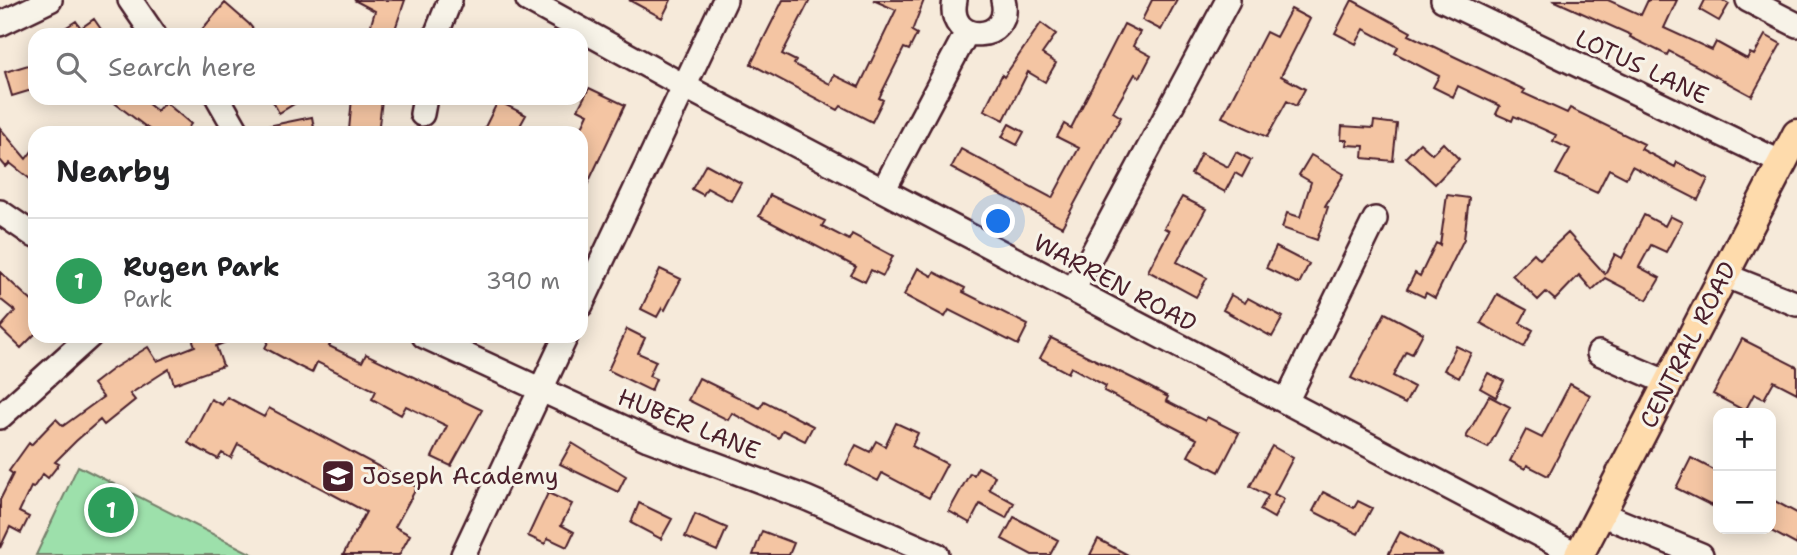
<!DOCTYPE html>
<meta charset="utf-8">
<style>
body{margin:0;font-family:"Shantell Sans",sans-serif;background:#f2f2f2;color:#202124}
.controls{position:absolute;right:21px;bottom:21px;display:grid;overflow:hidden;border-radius:14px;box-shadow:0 4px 18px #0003}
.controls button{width:63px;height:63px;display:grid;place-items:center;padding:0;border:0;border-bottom:2px solid #e0e0e0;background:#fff;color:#202124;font:35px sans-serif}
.you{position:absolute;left:999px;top:222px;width:24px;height:24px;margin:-18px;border:5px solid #fff;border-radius:50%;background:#1a73e8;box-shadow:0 0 0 10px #1a73e833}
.badge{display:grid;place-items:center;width:46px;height:46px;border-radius:50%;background:#4a1f2b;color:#fff;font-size:23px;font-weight:700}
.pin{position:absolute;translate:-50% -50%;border:4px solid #fff;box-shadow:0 2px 7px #0006}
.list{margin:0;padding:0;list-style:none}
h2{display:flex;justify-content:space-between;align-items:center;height:91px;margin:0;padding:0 28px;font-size:30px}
h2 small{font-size:23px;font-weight:400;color:#757577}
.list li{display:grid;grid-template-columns:46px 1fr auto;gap:21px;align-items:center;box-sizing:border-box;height:126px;padding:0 28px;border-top:2px solid #e0e0e0}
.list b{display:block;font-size:26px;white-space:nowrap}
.list p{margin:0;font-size:23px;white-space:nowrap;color:#757577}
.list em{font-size:23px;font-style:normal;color:#757577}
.icon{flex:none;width:38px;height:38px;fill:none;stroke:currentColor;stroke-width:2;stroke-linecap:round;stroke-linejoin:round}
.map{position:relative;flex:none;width:1797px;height:555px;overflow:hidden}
.search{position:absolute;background:#fff;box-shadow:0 4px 18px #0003;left:28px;top:28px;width:560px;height:77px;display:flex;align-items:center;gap:18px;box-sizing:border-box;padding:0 24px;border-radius:21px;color:#757577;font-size:26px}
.panel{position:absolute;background:#fff;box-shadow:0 4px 18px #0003;left:28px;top:126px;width:560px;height:217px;border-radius:21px}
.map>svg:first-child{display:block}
.green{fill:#9de0ab;stroke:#74806b;stroke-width:2}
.building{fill:#f4c5a3;stroke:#4a1f2b;stroke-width:2}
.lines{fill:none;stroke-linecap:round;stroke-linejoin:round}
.minor-casing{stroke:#4a1f2b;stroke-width:28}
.major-casing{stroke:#4a1f2b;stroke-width:33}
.minor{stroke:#f7f3e8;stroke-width:23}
.major{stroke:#fedbac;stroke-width:28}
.labels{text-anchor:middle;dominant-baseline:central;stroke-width:6;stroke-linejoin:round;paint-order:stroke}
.street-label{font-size:24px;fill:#4a1f2b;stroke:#f7f3e8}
.poi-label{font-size:24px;fill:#4a1f2b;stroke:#f7f3e8;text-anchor:start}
</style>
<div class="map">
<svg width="1797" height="555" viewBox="0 0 1797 555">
<rect width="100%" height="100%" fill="#f6eada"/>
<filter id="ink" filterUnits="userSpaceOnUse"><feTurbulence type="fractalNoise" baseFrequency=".0143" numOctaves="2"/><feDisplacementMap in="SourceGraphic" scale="14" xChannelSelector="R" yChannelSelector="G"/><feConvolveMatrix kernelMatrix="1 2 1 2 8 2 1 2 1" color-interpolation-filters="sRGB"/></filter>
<g filter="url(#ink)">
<path class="green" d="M78,466L254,555H36Z"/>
<path class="building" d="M354,0H405L393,35L370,28L375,11Z
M629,0H671L662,18Z
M783,0H810L782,54L796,61L794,64L830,84L834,75L859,87L896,10L873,0H924L912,31L917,34L909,50L904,48L879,98L883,100L872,122L841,106L838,110L751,64Z
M1152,0H1177L1161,30L1142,20Z
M1352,0L1411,32L1409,35L1525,90L1523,93L1567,113L1570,108L1644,144L1641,149L1675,167L1677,162L1708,179L1698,200L1632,166L1626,178L1609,169L1597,193L1556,174L1570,149L1553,141L1556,135L1514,116L1512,121L1496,114L1500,106L1458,86L1453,97L1433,87L1439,76L1395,53L1398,47L1364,29L1356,44L1335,33Z
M1553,0H1608L1641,15L1648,0H1677L1664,28L1712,50L1716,42L1747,59L1750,53L1754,55L1765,35L1781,44L1752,96L1669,51L1667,55L1630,37L1631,35Z
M1705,0H1722L1729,4L1719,21L1700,10Z
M225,3L249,24L258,35H197Z
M1291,9L1310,19L1281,76L1305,89L1296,106L1287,101L1267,137L1222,117L1266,32L1276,37Z
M94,19L105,35H54L76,21L81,28Z
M1041,23L1056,34L1042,54L1056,63L1045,82L1028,72L1004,120L984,110L1002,75L1004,77Z
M1124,24L1140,32L1133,46L1151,56L1140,77L1135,74L1113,112L1121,117L1062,227L951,168L961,149L1052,198L1079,148L1057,137L1064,124L1071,128Z
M35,63V89L12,96L5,72Z
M589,88L625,105L581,198V129L588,114L578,109Z
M108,98H141L157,111L165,102L191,124L184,133H154Z
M271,98H304L279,113Z
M352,98L382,100L378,133L349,130Z
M498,101L526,115L516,133H482Z
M312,117L315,133H264L263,127Z
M1374,121L1397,124L1393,161L1363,158L1364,146L1346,145L1347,140H1341L1342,126L1373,128Z
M1009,124L1024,132L1017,145L1002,137Z
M0,128L26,159L35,147V183L10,163L6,167L0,160Z
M1420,143L1432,154L1443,143L1459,159L1435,184L1406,157Z
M1236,152L1251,160L1242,177L1235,173L1225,192L1191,174L1201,153L1228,167Z
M1311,155L1344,174L1325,206L1328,207L1317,240L1282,228L1287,213L1300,217L1311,182L1299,175Z
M706,164L741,183L731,201L707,188L703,195L692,189Z
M770,195L825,221L822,226L849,240L852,234L893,256L883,276L871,270L865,282L851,275L856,267L759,216Z
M1447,195L1469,198L1464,239L1435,298L1426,293L1424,297L1407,289L1415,273L1420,276L1436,243L1440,245Z
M1182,197L1206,209L1177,262L1207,278L1196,297L1148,271L1169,231L1164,228Z
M1644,215L1665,226L1670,216L1682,222L1666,252L1651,245L1639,267L1660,278L1647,300L1605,278L1592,290L1579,275L1555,300L1546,292L1538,300L1512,275L1534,253L1540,259L1568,233L1605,274L1615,254L1622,258Z
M1276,247L1309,264L1299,284L1266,268Z
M918,268L932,276L934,272L965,288L963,292L1028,325L1018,345L949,310L945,317L904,295Z
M660,269L681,279L665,310L662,308L657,317L641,309Z
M0,272L35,304V334L21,348L0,328L15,311L0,299Z
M1497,294L1527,310L1520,323L1533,330L1524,347L1481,323Z
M1231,295L1245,303L1248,298L1283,317L1272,337L1223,310Z
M1385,313L1423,333L1412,354L1406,351L1393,376L1414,387L1405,404L1351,378Z
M627,329L645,338L638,353L656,361L649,376L656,379L651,391L608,370Z
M191,336L238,337L216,346L223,366L174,384L169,369L130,394L135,400L104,425L100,420L76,441L55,462L59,464L48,478L43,474L33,488L31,487L19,512L29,517L21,533L10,527L0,548V500L13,474L9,471L29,443L31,445L56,419L63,426L103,397L93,384L111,370L148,347L157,361L195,346Z
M271,336H334L329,346L362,362L366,354L482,410L451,466L432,457L447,426L406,406L401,415L372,399L376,391L317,362L312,373L298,366L265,348Z
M1051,338L1144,384L1168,397L1166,401L1205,421L1207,417L1239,433L1219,472L1188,456L1197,439L1104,391L1106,386L1071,367L1068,373L1040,358Z
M1742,339L1797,367V393L1774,381L1764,399L1754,394L1745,411L1713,394Z
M1456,346L1471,353L1459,378L1444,370Z
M1488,373L1504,381L1496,397L1480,388Z
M699,378L760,408L764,401L813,426L805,441L783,430L779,438L732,413L728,420L688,400Z
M1570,384L1590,395L1548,476L1527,465L1525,469L1510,461L1526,430L1542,438Z
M1489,396L1510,407L1488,448L1466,437Z
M227,397L264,417L269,408L417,487L395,527L410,535L399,555H343L366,512L238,444L231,458L222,453L218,459L188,443L211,399L222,405Z
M896,423L918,433L912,446L947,464L929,498L882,473L878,481L846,464L856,445L870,452L876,441L885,446Z
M572,443L626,476L618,492L560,464Z
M1272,446L1293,458L1274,494L1284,499L1274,518L1260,510L1268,496L1250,486Z
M1691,458L1718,472V495L1712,506L1676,488Z
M978,467L995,476L989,489L1014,503L1006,518L980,504L970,523L949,511L970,473L974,475Z
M1323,492L1354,508L1358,501L1372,508L1358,534L1313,511Z
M548,493L572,504L561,525L574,532L567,547L548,538L545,544L528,536Z
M1771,499L1797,513V545L1771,531Z
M639,503L672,519L661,539L631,523Z
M695,514L727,528L717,551L685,537Z
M1014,517L1058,540L1050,555H1032L1002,539Z
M762,531L794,543L789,555H753Z
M1400,532L1443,555H1388Z
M1098,539L1128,555H1090Z"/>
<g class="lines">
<g class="minor-casing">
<path id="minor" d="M130,0L154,35
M528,0L684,86L1578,555
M955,0C945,46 1014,44 1003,0
M1443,0L1782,163
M1748,0L1797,25
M0,24L50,0
M436,35L450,0
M218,98L238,133
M422,114L425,98
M884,189L967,32
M0,212L35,236
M1724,275L1797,304
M1073,290L1228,0
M581,305L725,0
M424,336L648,439L806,498L937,555
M1599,353L1668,383
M1286,402L1375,219
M0,417L90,336
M1601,514L1701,555
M463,555L566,336"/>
</g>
<g class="major-casing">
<path id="major" d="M1579,555L1797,134"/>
</g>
<use href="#minor" class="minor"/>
<use href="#major" class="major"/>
</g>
</g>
<defs>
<g id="school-square" transform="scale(1.75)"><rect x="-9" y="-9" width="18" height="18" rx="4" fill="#4a1f2b" stroke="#f7f3e8"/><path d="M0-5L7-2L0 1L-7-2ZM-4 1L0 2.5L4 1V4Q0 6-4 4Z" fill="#fff"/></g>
</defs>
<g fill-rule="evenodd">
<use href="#school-square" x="338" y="476"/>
</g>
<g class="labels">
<g class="street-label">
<text transform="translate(1642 67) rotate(25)">LOTUS LANE</text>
<text transform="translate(1115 283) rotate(28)">WARREN ROAD</text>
<text transform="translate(1688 345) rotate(-63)">CENTRAL ROAD</text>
<text transform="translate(689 424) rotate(22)">HUBER LANE</text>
</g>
<g class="poi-label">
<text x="362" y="476">Joseph Academy</text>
</g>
</g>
</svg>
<div class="controls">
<button>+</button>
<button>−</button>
</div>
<div class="you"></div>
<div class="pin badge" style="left:111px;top:510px;background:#2e9e5b">1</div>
<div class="search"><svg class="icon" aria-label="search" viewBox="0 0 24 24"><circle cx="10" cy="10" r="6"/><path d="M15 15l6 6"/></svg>Search here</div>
<section class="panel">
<h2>Nearby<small></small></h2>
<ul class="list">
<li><span class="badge" style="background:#2e9e5b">1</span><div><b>Rugen Park</b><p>Park</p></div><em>390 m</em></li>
</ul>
</section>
</div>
